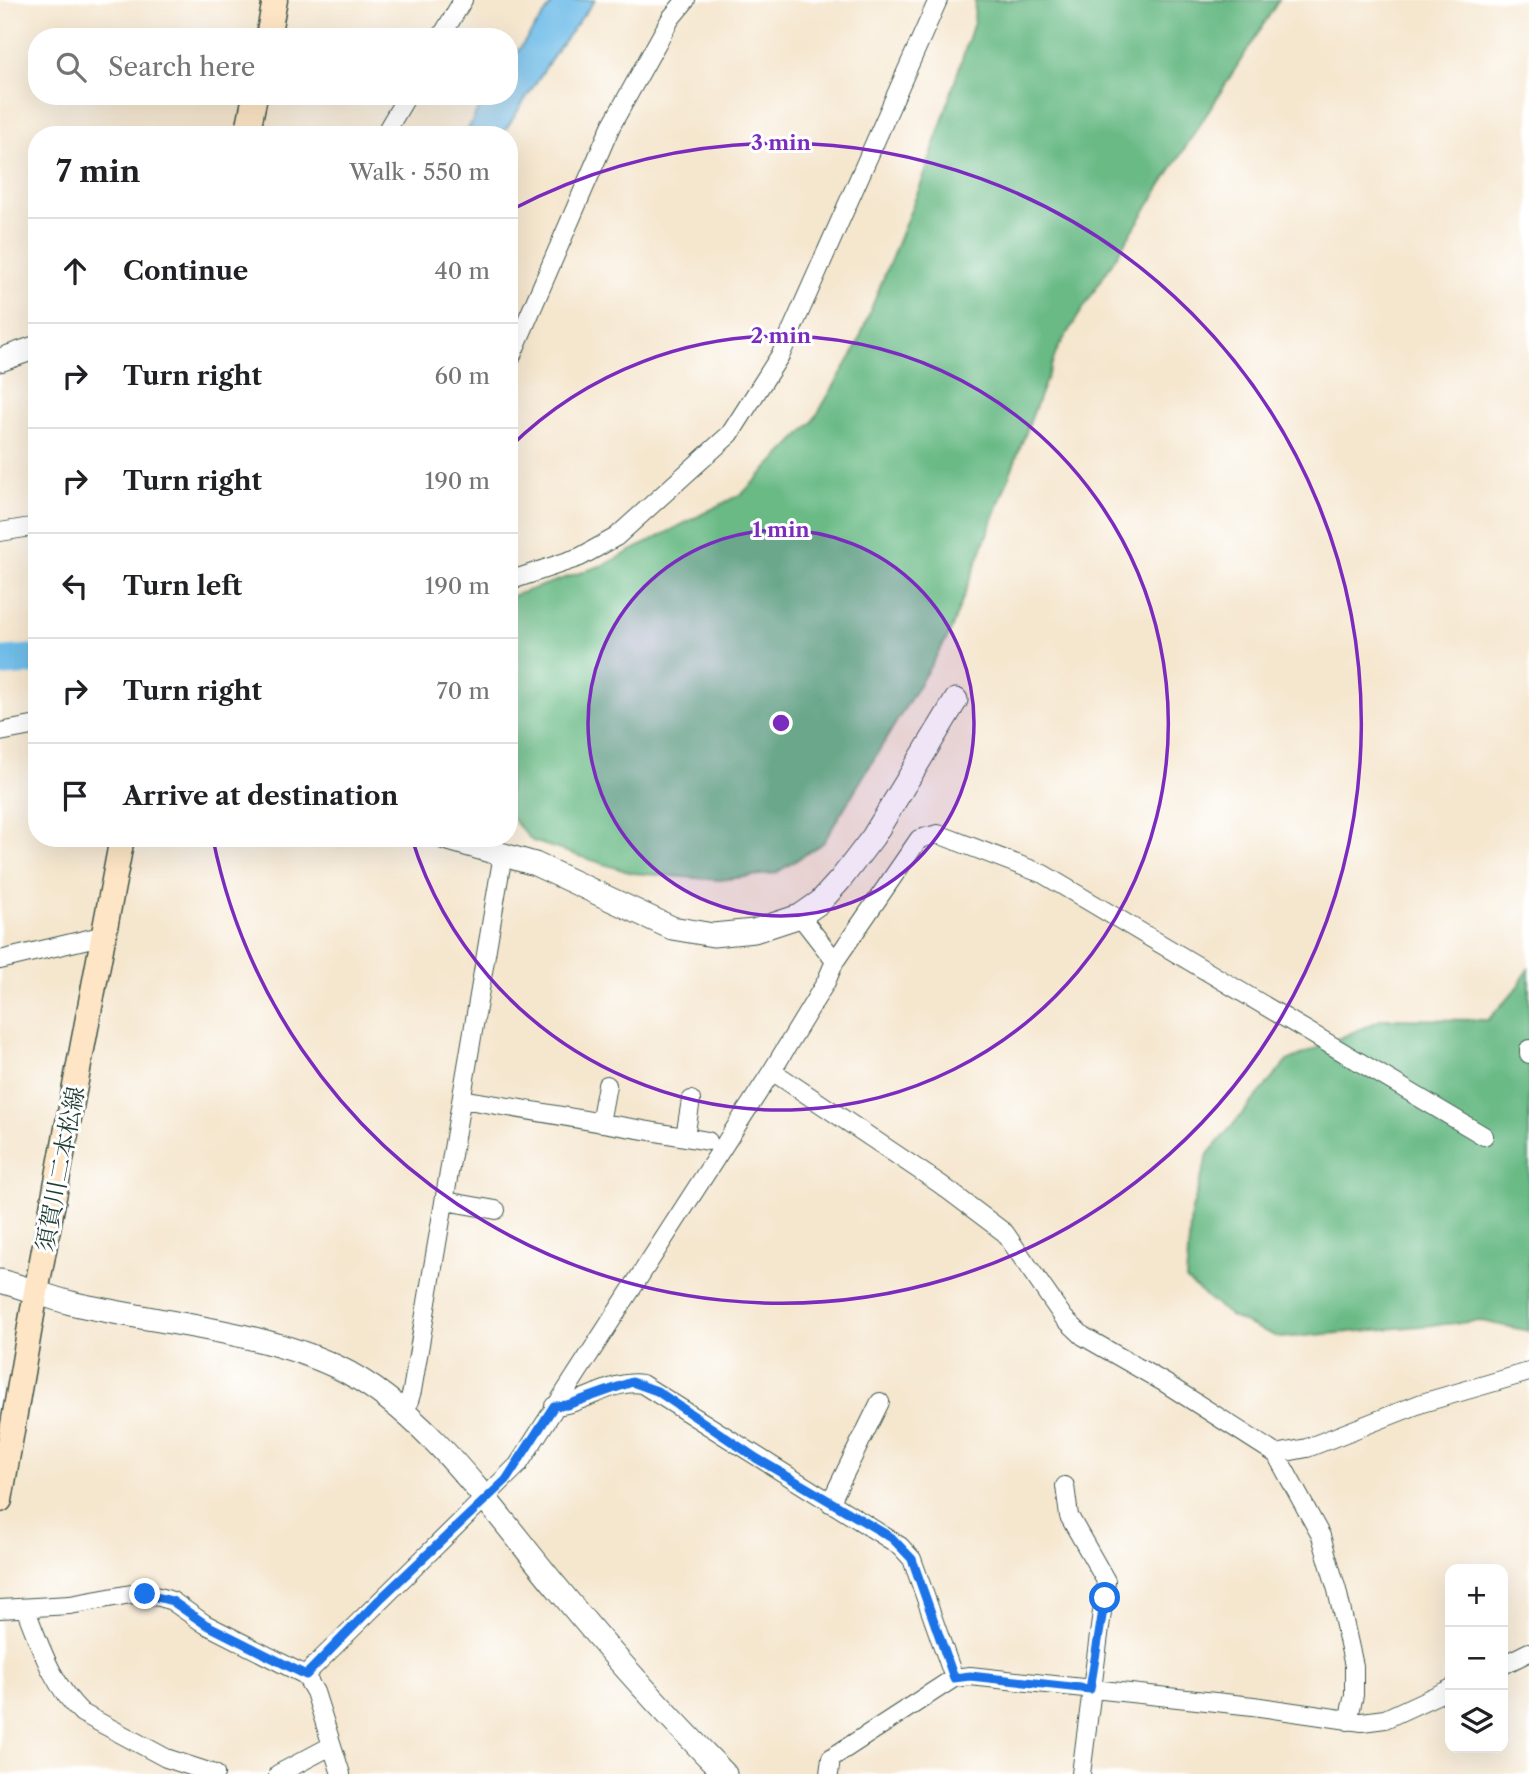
<!DOCTYPE html>
<meta charset="utf-8">
<style>
body{margin:0;font-family:"Libre Caslon Text","Noto Serif JP",serif;background:#f2f2f2;color:#202124}
.controls{position:absolute;right:21px;bottom:21px;display:grid;overflow:hidden;border-radius:14px;box-shadow:0 7px 28px #0002}
.controls button{width:63px;height:63px;display:grid;place-items:center;padding:0;border:0;border-bottom:2px solid #e0e0e0;background:#fff;color:#202124;font:35px sans-serif}
.stop{position:absolute;width:21px;height:21px;margin:-16px;border:5px solid #1a73e8;border-radius:50%;background:#fff}
.stop.end{background:#1a73e8;border-color:#fff;box-shadow:0 2px 7px #0008}
.list{margin:0;padding:0;list-style:none}
h2{display:flex;justify-content:space-between;align-items:center;height:91px;margin:0;padding:0 28px;font-size:30px}
h2 small{font-size:23px;font-weight:400;color:#757577}
.list li{display:grid;grid-template-columns:46px 1fr auto;gap:21px;align-items:center;box-sizing:border-box;height:105px;padding:0 28px;border-top:2px solid #e0e0e0}
.list b{display:block;font-size:26px;white-space:nowrap}
.list em{font-size:23px;font-style:normal;color:#757577}
.icon{flex:none;width:38px;height:38px;fill:none;stroke:currentColor;stroke-width:2;stroke-linecap:round;stroke-linejoin:round}
.map{position:relative;flex:none;width:1529px;height:1774px;overflow:hidden}
.search{position:absolute;background:#fff;box-shadow:0 7px 28px #0002;left:28px;top:28px;width:490px;height:77px;display:flex;align-items:center;gap:18px;box-sizing:border-box;padding:0 24px;border-radius:28px;color:#757577;font-size:26px}
.panel{position:absolute;background:#fff;box-shadow:0 7px 28px #0002;left:28px;top:126px;width:490px;height:721px;border-radius:28px}
.map>svg:first-child{display:block}
.forest{fill:#69ba85;stroke:#447c5c;stroke-width:2}
.water{fill:#6ebce8;stroke:#467c8e;stroke-width:2}
.lines{fill:none;stroke-linecap:round;stroke-linejoin:round}
.river{stroke:#6ebce8;stroke-width:30}
.minor-casing{stroke:#3f564b;stroke-width:20}
.tertiary-casing{stroke:#3f564b;stroke-width:25}
.secondary-casing{stroke:#3f564b;stroke-width:27}
.minor{stroke:#fff;stroke-width:18}
.tertiary{stroke:#fff;stroke-width:23}
.secondary{stroke:#fde5c5;stroke-width:24}
.route{stroke:#1a73e8;stroke-width:9}
.ring{fill:none;stroke:#7b2cbf;stroke-width:3.5}
.labels{text-anchor:middle;dominant-baseline:central;stroke-width:6;stroke-linejoin:round;paint-order:stroke}
.street-label{font-size:24px;fill:#1f3d34;stroke:#fff}
.centre{fill:#7b2cbf;stroke:#fff;stroke-width:3.5}
.ring-label{font-size:21px;text-anchor:middle;font-weight:bold;fill:#7b2cbf;stroke:#fff;stroke-width:6;stroke-linejoin:round;paint-order:stroke}
</style>
<div class="map">
<svg width="1529" height="1774" viewBox="0 0 1529 1774">
<rect width="100%" height="100%" fill="#fff"/>
<filter id="ink" filterUnits="userSpaceOnUse"><feTurbulence type="fractalNoise" baseFrequency=".0143" numOctaves="2"/><feDisplacementMap in="SourceGraphic" scale="14" xChannelSelector="R" yChannelSelector="G"/><feConvolveMatrix kernelMatrix="1 2 1 2 8 2 1 2 1" color-interpolation-filters="sRGB"/></filter>
<filter id="wash" filterUnits="userSpaceOnUse"><feTurbulence type="fractalNoise" baseFrequency=".00686" numOctaves="4" result="noise"/><feDisplacementMap in="SourceGraphic" scale="28" xChannelSelector="R" yChannelSelector="G"/><feGaussianBlur stdDeviation="1.57" result="paint"/><feColorMatrix in="noise" values="0 0 0 0 0 0 0 0 0 0 0 0 0 0 0 0 0 1.4 0 .05"/><feComposite in="paint" operator="in"/></filter>
<g filter="url(#wash)">
<rect width="100%" height="100%" fill="#f5e6ce"/>
<path class="forest" d="M975,0H1279L1058,348L949,635L823,843L776,873L720,880L632,873L532,841L509,815V597L606,564L743,493L812,423L854,352L925,174L974,22Z
M1529,967V1331L1481,1321L1280,1338L1231,1317L1186,1280L1191,1213L1208,1154L1287,1061L1383,1019L1488,1020L1518,987Z"/>
<path class="water" d="M555,0H595L557,50L502,135H465L485,96H509V63Z"/>
<g class="lines">
<path class="river" d="M0,662L37,659"/>
</g>
</g>
<g filter="url(#ink)">
<g class="lines">
<g class="minor-casing">
<path id="minor" d="M441,37L463,0
M384,135L407,96
M509,362L611,126L671,18L686,0
M0,532L37,526
M509,581L580,557L616,537L730,434L781,354L938,0
M0,732L37,725
M800,916L835,961
M0,960L105,935
M1529,1049V1054
M772,1071L940,1184L1005,1233L1064,1318L1083,1336L1165,1383L1276,1454L1321,1536L1337,1590L1354,1666V1695L1348,1721
M462,1099L708,1141
M600,1123L607,1085
M685,1137L691,1100
M445,1201L496,1210
M554,1406C585,1404 612,1379 642,1384L900,1546L912,1559L954,1678
M406,1411L412,1391L503,854
M1276,1454L1307,1448L1422,1403L1529,1372
M1065,1486L1069,1516L1106,1581L1081,1774
M830,1503L880,1402
M25,1608C40,1645 52,1685 82,1713L166,1758L215,1774
M0,1609L70,1605L131,1594L160,1597L172,1601L205,1624L305,1675L315,1692L341,1774
M1503,1665L1529,1652
M305,1675L518,1465L772,1071L826,982L835,961L919,839L938,834L1043,874L1484,1136
M278,1774L331,1746
M829,1774L831,1758L954,1678L970,1676L1253,1706L1362,1722L1385,1719L1450,1689"/>
</g>
<g class="tertiary-casing">
<path id="tertiary" d="M0,360L37,347
M445,838L535,864L672,928L713,935L754,931L800,916L820,902L840,880L873,837L956,700
M0,1281C24,1287 47,1297 71,1303C155,1323 260,1330 337,1367C426,1409 497,1516 559,1590C611,1654 667,1715 725,1774"/>
</g>
<g class="secondary-casing">
<path id="secondary" d="M268,37L275,0
M247,135L255,96
M0,1500L36,1292L122,838"/>
</g>
<use href="#minor" class="minor"/>
<use href="#tertiary" class="tertiary"/>
<use href="#secondary" class="secondary"/>
</g>
</g>
<g class="lines" filter="url(#ink)">
<path class="route" d="M145,1594L172,1601L205,1624L306,1675L379,1600L506,1480L554,1406L567,1405L632,1382L657,1391L756,1458L892,1538L912,1559L954,1678L970,1676L1090,1689L1105,1598"/>
</g>
<circle cx="781" cy="723" r="193" fill="#7b2cbf" fill-opacity=".12"/>
<g class="ring">
<circle cx="781" cy="723" r="193"/>
<path d="M510 447A387 387 0 1 1 412 839"/>
<path d="M513 209A580 580 0 1 1 213 839"/>
</g>
<g class="labels">
<g class="street-label">
<text transform="translate(60 1169) rotate(-79)">須賀川二本松線</text>
</g>
</g>
<circle cx="781" cy="723" r="10" class="centre"/>
<g class="ring-label">
<text x="781" y="150">3 min</text>
<text x="781" y="343">2 min</text>
<text x="781" y="537">1 min</text>
</g>
</svg>
<div class="controls">
<button>+</button>
<button>−</button>
<button><svg class="icon" aria-label="layers" viewBox="0 0 24 24"><path d="M12 4l9 5-9 5-9-5zM3 14l9 5 9-5"/></svg></button>
</div>
<div class="stop" style="left:1105px;top:1598px"></div>
<div class="stop end" style="left:145px;top:1594px"></div>
<div class="search"><svg class="icon" aria-label="search" viewBox="0 0 24 24"><circle cx="10" cy="10" r="6"/><path d="M15 15l6 6"/></svg>Search here</div>
<section class="panel">
<h2>7 min<small>Walk · 550 m</small></h2>
<ul class="list">
<li><svg class="icon" aria-label="ahead" viewBox="0 0 24 24"><path d="M12 20V5M6 11l6-6 6 6"/></svg><div><b>Continue</b></div><em>40 m</em></li>
<li><svg class="icon" aria-label="right" viewBox="0 0 24 24"><path d="M7 20v-9h11M14 6l5 5-5 5"/></svg><div><b>Turn right</b></div><em>60 m</em></li>
<li><svg class="icon" aria-label="right" viewBox="0 0 24 24"><path d="M7 20v-9h11M14 6l5 5-5 5"/></svg><div><b>Turn right</b></div><em>190 m</em></li>
<li><svg class="icon" aria-label="left" viewBox="0 0 24 24"><path d="M17 20v-9H6M10 6l-5 5 5 5"/></svg><div><b>Turn left</b></div><em>190 m</em></li>
<li><svg class="icon" aria-label="right" viewBox="0 0 24 24"><path d="M7 20v-9h11M14 6l5 5-5 5"/></svg><div><b>Turn right</b></div><em>70 m</em></li>
<li><svg class="icon" aria-label="arrive" viewBox="0 0 24 24"><path d="M6 21V4h12l-3 4 3 4H6"/></svg><div><b>Arrive at destination</b></div></li>
</ul>
</section>
</div>
